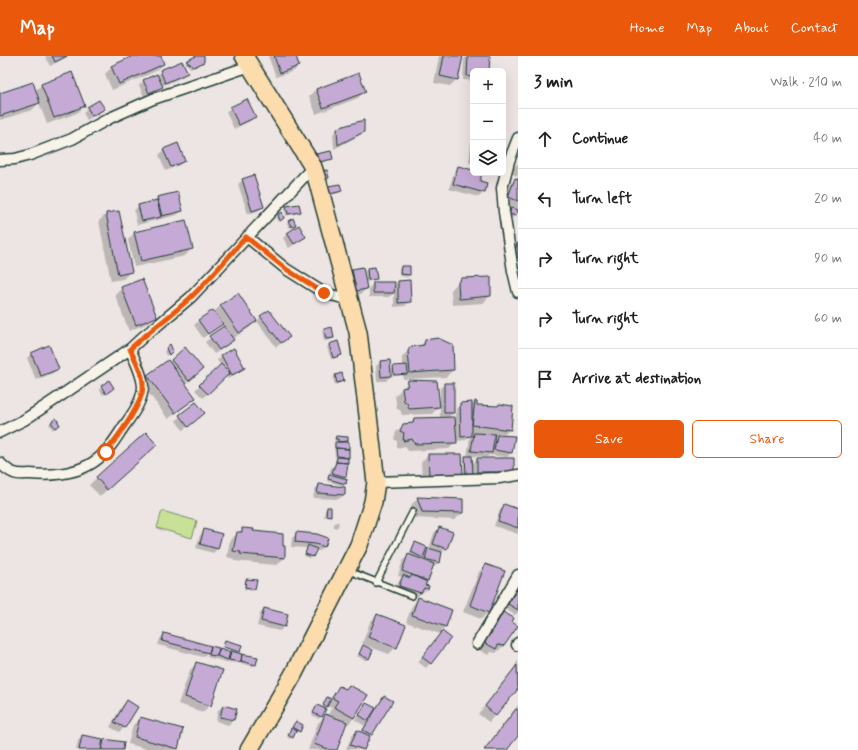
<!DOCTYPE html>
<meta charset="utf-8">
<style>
body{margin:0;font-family:Mynerve,sans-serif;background:#f2f2f2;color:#222}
.controls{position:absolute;right:12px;top:12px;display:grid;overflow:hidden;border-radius:6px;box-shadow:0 4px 16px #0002}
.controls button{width:36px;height:36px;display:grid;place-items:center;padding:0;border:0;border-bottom:1px solid #e0e0e0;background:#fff;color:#222;font:20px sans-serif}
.stop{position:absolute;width:12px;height:12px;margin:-9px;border:3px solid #ea580c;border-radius:50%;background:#fff}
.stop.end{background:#ea580c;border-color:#fff;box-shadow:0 1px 4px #0008}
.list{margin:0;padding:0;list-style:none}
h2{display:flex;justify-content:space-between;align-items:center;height:52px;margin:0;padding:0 16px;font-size:17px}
h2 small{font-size:13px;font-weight:400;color:#767676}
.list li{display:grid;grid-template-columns:26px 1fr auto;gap:12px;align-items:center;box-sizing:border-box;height:60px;padding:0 16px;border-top:1px solid #e0e0e0}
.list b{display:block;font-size:15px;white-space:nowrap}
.list em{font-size:13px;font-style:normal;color:#767676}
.actions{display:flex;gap:8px;padding:12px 16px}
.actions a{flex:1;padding:9px 0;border:1px solid #ea580c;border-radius:6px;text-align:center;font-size:14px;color:#ea580c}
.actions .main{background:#ea580c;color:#fff}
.icon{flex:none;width:22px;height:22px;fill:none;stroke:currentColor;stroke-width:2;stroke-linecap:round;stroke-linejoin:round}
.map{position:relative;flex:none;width:518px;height:694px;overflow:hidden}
header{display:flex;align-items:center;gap:24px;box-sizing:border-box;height:56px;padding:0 20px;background:#ea580c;color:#fff}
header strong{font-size:19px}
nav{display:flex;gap:22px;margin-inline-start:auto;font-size:14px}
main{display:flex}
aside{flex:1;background:#fff}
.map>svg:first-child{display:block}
.green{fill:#c9e197;stroke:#748f66}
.shadow{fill:#0003;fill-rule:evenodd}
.building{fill:#c6aad6;stroke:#1f3d34}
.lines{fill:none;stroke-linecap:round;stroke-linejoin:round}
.service-casing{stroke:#1f3d34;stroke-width:8}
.minor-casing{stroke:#1f3d34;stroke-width:13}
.primary-casing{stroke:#1f3d34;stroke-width:20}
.service{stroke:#f7f3e8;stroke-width:5}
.minor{stroke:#f7f3e8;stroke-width:10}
.primary{stroke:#fcdcac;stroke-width:17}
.route{stroke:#ea580c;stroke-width:5}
</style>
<header>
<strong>Map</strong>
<nav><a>Home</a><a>Map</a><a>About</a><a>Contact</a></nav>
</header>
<main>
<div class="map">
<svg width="518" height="694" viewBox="0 0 518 694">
<rect width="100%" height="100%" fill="#ede4e4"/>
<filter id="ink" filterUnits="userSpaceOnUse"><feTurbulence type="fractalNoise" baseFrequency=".025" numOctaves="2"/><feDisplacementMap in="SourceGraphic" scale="8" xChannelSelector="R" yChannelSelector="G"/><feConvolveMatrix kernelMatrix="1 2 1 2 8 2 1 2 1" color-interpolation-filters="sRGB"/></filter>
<g filter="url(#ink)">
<path class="green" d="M162,455L197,465L192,482L157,472Z"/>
<path class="shadow" d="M45,0H69L50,10Z
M135,0H160L163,8L156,15L112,34L105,18L112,11Z
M198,0H203V6L201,8L191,12L185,7Z
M268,0H295L298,10L294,15L276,21Z
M439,0H462L457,23L450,30L434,27Z
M467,0H489L488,15H473V25L463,24L464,3Z
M182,6L187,17L182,21L162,30L157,35L144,41L139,29L144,25Z
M42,28L84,50L77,57L47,68L39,47L32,54L0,64V38L35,35Z
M316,33L365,35L358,42L316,58L309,40Z
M99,45L104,53L99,57L87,64L83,57L87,52Z
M231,51L254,61L250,65L234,73L226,56Z
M338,73L363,76L358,80L334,93L333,78Z
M473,85V107H469L471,87Z
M164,94L184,105L179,109L166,115L159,99Z
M317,99L332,102L330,104L317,108L315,101Z
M518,107V120L512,118L514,111Z
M458,111L473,115V117H481L479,126L484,136L479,141L449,133L454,116Z
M516,123L518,124V155L517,154L513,162L508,160L510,155L512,152L502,148L508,130Z
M243,124L263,150L258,155L248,158L238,128Z
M329,131L341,135L339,137L328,140L327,133Z
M157,142L182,155L177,159L137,169L134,155L138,150L152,147Z
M287,151L300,155L297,157L286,160L285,153Z
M106,158L130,216L123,223L111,225L99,165Z
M278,160L281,164L278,166L276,162Z
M289,165L295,169L289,172L287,167Z
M135,176L192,192L185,200L134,211L128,184Z
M288,177L305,181L289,192L283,182Z
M518,188V207L510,205L513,192Z
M401,211L409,219L407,221L399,220V213Z
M375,212L376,222L374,224L366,226L365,215L367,213Z
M353,214L366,233L361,238L352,239L348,219Z
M461,223L490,240L483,247L452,249L451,234Z
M398,226L410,245L405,250L394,251V237L389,241H369V232L373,227L394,231Z
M122,232L156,260L148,267L129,275L115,239Z
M238,238L256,265L249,272L232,283L228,289L214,298L205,286L224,272L221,268L203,282L194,269L199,265L214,256L220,250Z
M261,261L284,285L276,291L257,265Z
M324,273L333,282L331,284L324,285L322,275Z
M425,285L453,314L446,321L403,323V319L392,320V318L386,325H377L376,310L381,306L390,315L394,311H402V302L403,300L411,292L419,291Z
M329,289L341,299L339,301L331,303L327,291Z
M170,290V297L166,300L164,295Z
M31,298L58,313L53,317L36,324L27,302Z
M222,300L244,312L239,316L228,323L226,320L203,342L195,334L221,310L217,304Z
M171,304L197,317L185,329L194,342L187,349L168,363L141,327L148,320L167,305L169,307Z
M341,319L343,325L335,329L333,322Z
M409,325L438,349H440V332L445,328L453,357L448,362H456V353L460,348L471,350L475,346H476V350L510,373L503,380L511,397L507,401L489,399L487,401L471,400L472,408L477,403H513V416L464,420V403L467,401L470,380L466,384L456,385V386L449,393L408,395L405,390L397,392V385L394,383L396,376L404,369L409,368L414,363L440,362V349L432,358L402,359L400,354L397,353L395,340ZM471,377H475L471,381ZM494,379L497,380L493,384Z
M109,326L111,334L103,339L99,333Z
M180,360L199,361L183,374L176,365Z
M51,366L59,369L53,374L49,368Z
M146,377L149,396L100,440L89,429Z
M337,381L347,382V407L345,420L343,423H346L343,430L327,425L331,412L335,408V404L337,402L335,401L334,389L337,387V385H334Z
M428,399L462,418L422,425L421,406Z
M319,429L344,439L339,443L313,442L315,433Z
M418,442L462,457L455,464L415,462L411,449Z
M504,450L518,454V478L494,470L500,454Z
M327,452H330V459L328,461H324L325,454Z
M336,466H339L338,470L336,472L334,471V468Z
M243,473L252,476L282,491H284V502L277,509L234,505V503L227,501L230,484Z
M439,473L451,477L446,493L441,497L439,506L434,511L432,510L427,524L423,530L428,531L427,533L416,541L395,535L399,525L403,521L398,520L403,504L409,500L413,489L415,487L423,498L429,493L434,477Z
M205,475L217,493L213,497L196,492L200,479Z
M297,477L324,490L320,495L315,494L310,502L304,500L307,492L291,491L292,482Z
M486,509L488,556L481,563L463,556L479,516Z
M247,524L255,532L252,535L244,533L245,526Z
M518,530V556L515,559L505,553Z
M419,542L451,554L445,571L440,576L449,583L426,612L418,606L440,578L406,566L412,550Z
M264,554L284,570L280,575L257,570L260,558Z
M503,557V590L496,597L491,596L488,599L479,594L482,586L488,580L496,564Z
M377,559L396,591L389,598L362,588L370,566Z
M164,578L208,594L211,592L218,596L221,594L222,592L238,597L236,598L255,608L253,610L238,607L226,606L207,601L208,596L203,601L158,589L160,583Z
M363,591L372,595L366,605L357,600Z
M518,604V631L489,666L478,658L515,613L514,612Z
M197,607L210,649L203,656L178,648L190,614Z
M340,631L354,662L347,669L345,668L336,694H308L318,667L325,660L336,662L328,658L332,652L327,650L319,663L312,659L315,652L317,650L322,652L325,644L330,643Z
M384,641L371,678L363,694L346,693L352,680L357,675L360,677L365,670L355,664L362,652L366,648L375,653Z
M127,645L136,651L124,672L119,676L110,671L122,650Z
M518,649V678L506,694H484Z
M223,650L236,653L233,664L228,669L216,665L218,654Z
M140,662L177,692L175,694H150L128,688L133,669Z
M294,668L299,675L297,677L295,676L290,683L287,681Z
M82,680L101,687L104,684L122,694H76L78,685Z"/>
<path class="building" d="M52,0H67L55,6Z
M133,0H161L164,8L119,28L111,10Z
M196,0H204V6L194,11L186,5Z
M274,0H296L299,10L280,17Z
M444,0H463L458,24L440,20Z
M468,0H490L489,15H473V21L467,20Z
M182,5L188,17L165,27L160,14Z
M72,16L85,50L54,62L41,28Z
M359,17L366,36L323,52L316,33Z
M157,18L163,31L149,37L143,24Z
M33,26L40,47L0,60V37Z
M247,43L256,61L239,69L230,51Z
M99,44L105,53L92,60L87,51Z
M364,64V76L338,89L337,72Z
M178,87L185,105L171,111L163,93Z
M331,95L333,103L319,106L316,98Z
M458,110L473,114V117H482L480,125L487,127L485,137L453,128Z
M327,114L329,122L322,123L321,115Z
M254,119L264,151L252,155L242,123Z
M515,122L518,123V145L508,141Z
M340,128L342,135L330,138L328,130Z
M178,136L183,155L162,160L157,141Z
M157,144L161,161L142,165L138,149Z
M299,148L301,156L288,158L286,150Z
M511,152L518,154L516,160L509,158Z
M119,155L132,216L118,219L106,157Z
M282,156L284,162L280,165L278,159Z
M293,162L296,169L292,171L288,165Z
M186,164L193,193L141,205L134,176Z
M299,169L306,181L294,188L287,177Z
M517,187H518V202L514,201Z
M401,210H410V219L400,218Z
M363,211L367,233L356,235L352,213Z
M375,211L377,223L368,224L367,212Z
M491,221V240L459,243L458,226L460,225L461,222Z
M142,223L157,261L136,269L121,231Z
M410,224L411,246L398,247V225Z
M373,226H395L394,237H373Z
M238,237L257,265L239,277L220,249Z
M213,254L223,268L208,278L198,264Z
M269,254L290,281L281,287L260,260Z
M224,270L234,284L219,294L209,280Z
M332,271L334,282L326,283L324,273Z
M438,282L453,289L454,314L410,317L408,295L410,291L424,289L425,284Z
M338,285L342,299L333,302L329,288Z
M170,288L173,295L169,299L166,292Z
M49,289L59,313L41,320L31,297Z
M185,291L203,313L189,325L171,304Z
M234,292L245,312L232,319L221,299Z
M168,304L196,342L175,357L147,319Z
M390,304L391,320L381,321L380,305Z
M221,308L230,317L208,338L199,329Z
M407,309L408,318L394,319L393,310Z
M342,317L344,325L337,327L335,319Z
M109,324L114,332L106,338L101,330Z
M408,324L437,325L440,351L409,353L407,347L404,346L402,332L407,331Z
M444,327H454V357H444Z
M475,345L477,346V349L498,350L499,348L513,350L511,374L472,369Z
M196,346L205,357L188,371L179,359Z
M472,346V380L461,381L460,347Z
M455,361L457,387L415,388L412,383L403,385L404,377L400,375L403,368L413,367L414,362Z
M56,362L60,369L55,372L51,366Z
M146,376L157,389L107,434L96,421Z
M474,377L495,378L492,397L471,395Z
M497,379L515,380L512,397L494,394Z
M336,380L348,381V385L338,386V383H335Z
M335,386H349V393L335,392Z
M336,392L349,393V402L337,400Z
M428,398H462L463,419H429Z
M465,400H472L473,418H466Z
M337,401L348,402V407L336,406Z
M477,402H514V416H477Z
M336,406L348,407L346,421L332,417Z
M329,418L347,423L346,428L328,423Z
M319,428L345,431V439L317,437Z
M417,441L463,443V457L422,456Z
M504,448L518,453V472L498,465Z
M327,451H331V460L326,459Z
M439,471L453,476L447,493L433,488Z
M242,472L254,473L253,475L283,478V490H285V502L240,498L241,496L233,495L237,476H242Z
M204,473L222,478L218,493L200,488Z
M296,476L317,478L328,482L325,491L315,488L295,486Z
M415,486L427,491L423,502L411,496Z
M308,489L317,493L313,501L305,498Z
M428,492L442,496L440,507L425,503Z
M408,498L434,508L428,525L402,515Z
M485,508L505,515L489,557L470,549Z
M403,519L410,522L412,519L427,526L425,529L429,530L428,533L424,532L421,537L399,530Z
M246,523L257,524L255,533L245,531Z
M518,532V554L508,548Z
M418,541L452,554L446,571L412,559Z
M264,552L288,558L285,571L261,565Z
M503,556L514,562L512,566L518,570L504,590L498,589L496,593L485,587L489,578H491Z
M377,558L406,569L397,592L368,581Z
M442,575L451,582L431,608L422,601Z
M164,577L211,590L209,597L162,585Z
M225,584L242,589L240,596L223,591Z
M363,589L373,594L369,603L359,598Z
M211,590L219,592L217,600L209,599Z
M220,592L230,596L228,604L217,600Z
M231,595L242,598L241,606L229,604Z
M242,598L258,601L256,609L241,605Z
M196,606L223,614L211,650L185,641Z
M517,609L518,633L496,660L485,650Z
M349,629L368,639L354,662L334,651L338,645L332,642L339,630L346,633Z
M384,640L393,645L372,679L363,674Z
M327,641L331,643L327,651L323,649Z
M127,644L138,651L125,672L114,666Z
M366,647L376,652L368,665L359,659Z
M223,649L237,653L234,664L220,661Z
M317,649L326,653L322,661L313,657Z
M516,653L518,654V680L507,694H484Z
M325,658L347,666L337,694H331L314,688Z
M140,661L183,673L178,693L135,681Z
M296,665L303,669L300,676L292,671Z
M291,672L296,675L293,682L288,679Z
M357,674L370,680L364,694L350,689Z
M82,679L103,683L101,694H79Z
M104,683L124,686L123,694H102Z"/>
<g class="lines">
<g class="service-casing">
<path id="service" d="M349,515L412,540
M376,527L413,455"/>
</g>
<g class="minor-casing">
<path id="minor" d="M518,82L509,105L502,132L504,156L513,215L518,236
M0,104L15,103L30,99L72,83L110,62L153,43L250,10
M247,181L286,213L324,237L350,244
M0,376L24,364L50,347L130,293L144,280L158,269L191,241L313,111
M0,407C4,411 8,415 14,417C19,419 25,418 30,418C53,420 80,418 99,402C111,393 118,378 127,366C134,356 143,343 143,330C142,317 135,305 130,293
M376,426L499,422L518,419
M477,588L518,519
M517,589L518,587"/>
</g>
<g class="primary-casing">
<path id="primary" d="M244,0L313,111L318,127L358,276L376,426L373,446L359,489L293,619L249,694"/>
</g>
<use href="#service" class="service"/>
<use href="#minor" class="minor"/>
<use href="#primary" class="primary"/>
</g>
</g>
<g class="lines" filter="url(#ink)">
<path class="route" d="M106,396C117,381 142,350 143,331C144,319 135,304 130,293C149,275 171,260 190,242C210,223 228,201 246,181L286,213L324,237"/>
</g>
</svg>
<div class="controls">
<button>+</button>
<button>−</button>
<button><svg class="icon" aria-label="layers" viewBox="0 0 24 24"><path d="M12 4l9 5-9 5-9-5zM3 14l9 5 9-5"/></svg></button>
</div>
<div class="stop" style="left:106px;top:396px"></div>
<div class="stop end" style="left:324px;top:237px"></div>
</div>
<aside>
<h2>3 min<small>Walk · 210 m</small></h2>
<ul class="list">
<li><svg class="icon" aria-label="ahead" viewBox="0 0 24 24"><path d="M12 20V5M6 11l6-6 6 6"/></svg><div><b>Continue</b></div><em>40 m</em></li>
<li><svg class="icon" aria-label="left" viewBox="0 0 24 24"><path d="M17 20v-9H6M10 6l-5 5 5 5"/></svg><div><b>Turn left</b></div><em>20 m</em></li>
<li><svg class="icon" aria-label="right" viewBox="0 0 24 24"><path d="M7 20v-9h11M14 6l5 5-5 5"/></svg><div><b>Turn right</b></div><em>90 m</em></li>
<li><svg class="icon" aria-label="right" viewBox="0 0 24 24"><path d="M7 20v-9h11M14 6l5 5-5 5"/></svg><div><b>Turn right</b></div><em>60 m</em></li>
<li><svg class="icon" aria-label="arrive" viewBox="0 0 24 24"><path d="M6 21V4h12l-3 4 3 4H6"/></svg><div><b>Arrive at destination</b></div></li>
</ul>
<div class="actions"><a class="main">Save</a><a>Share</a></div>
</aside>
</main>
